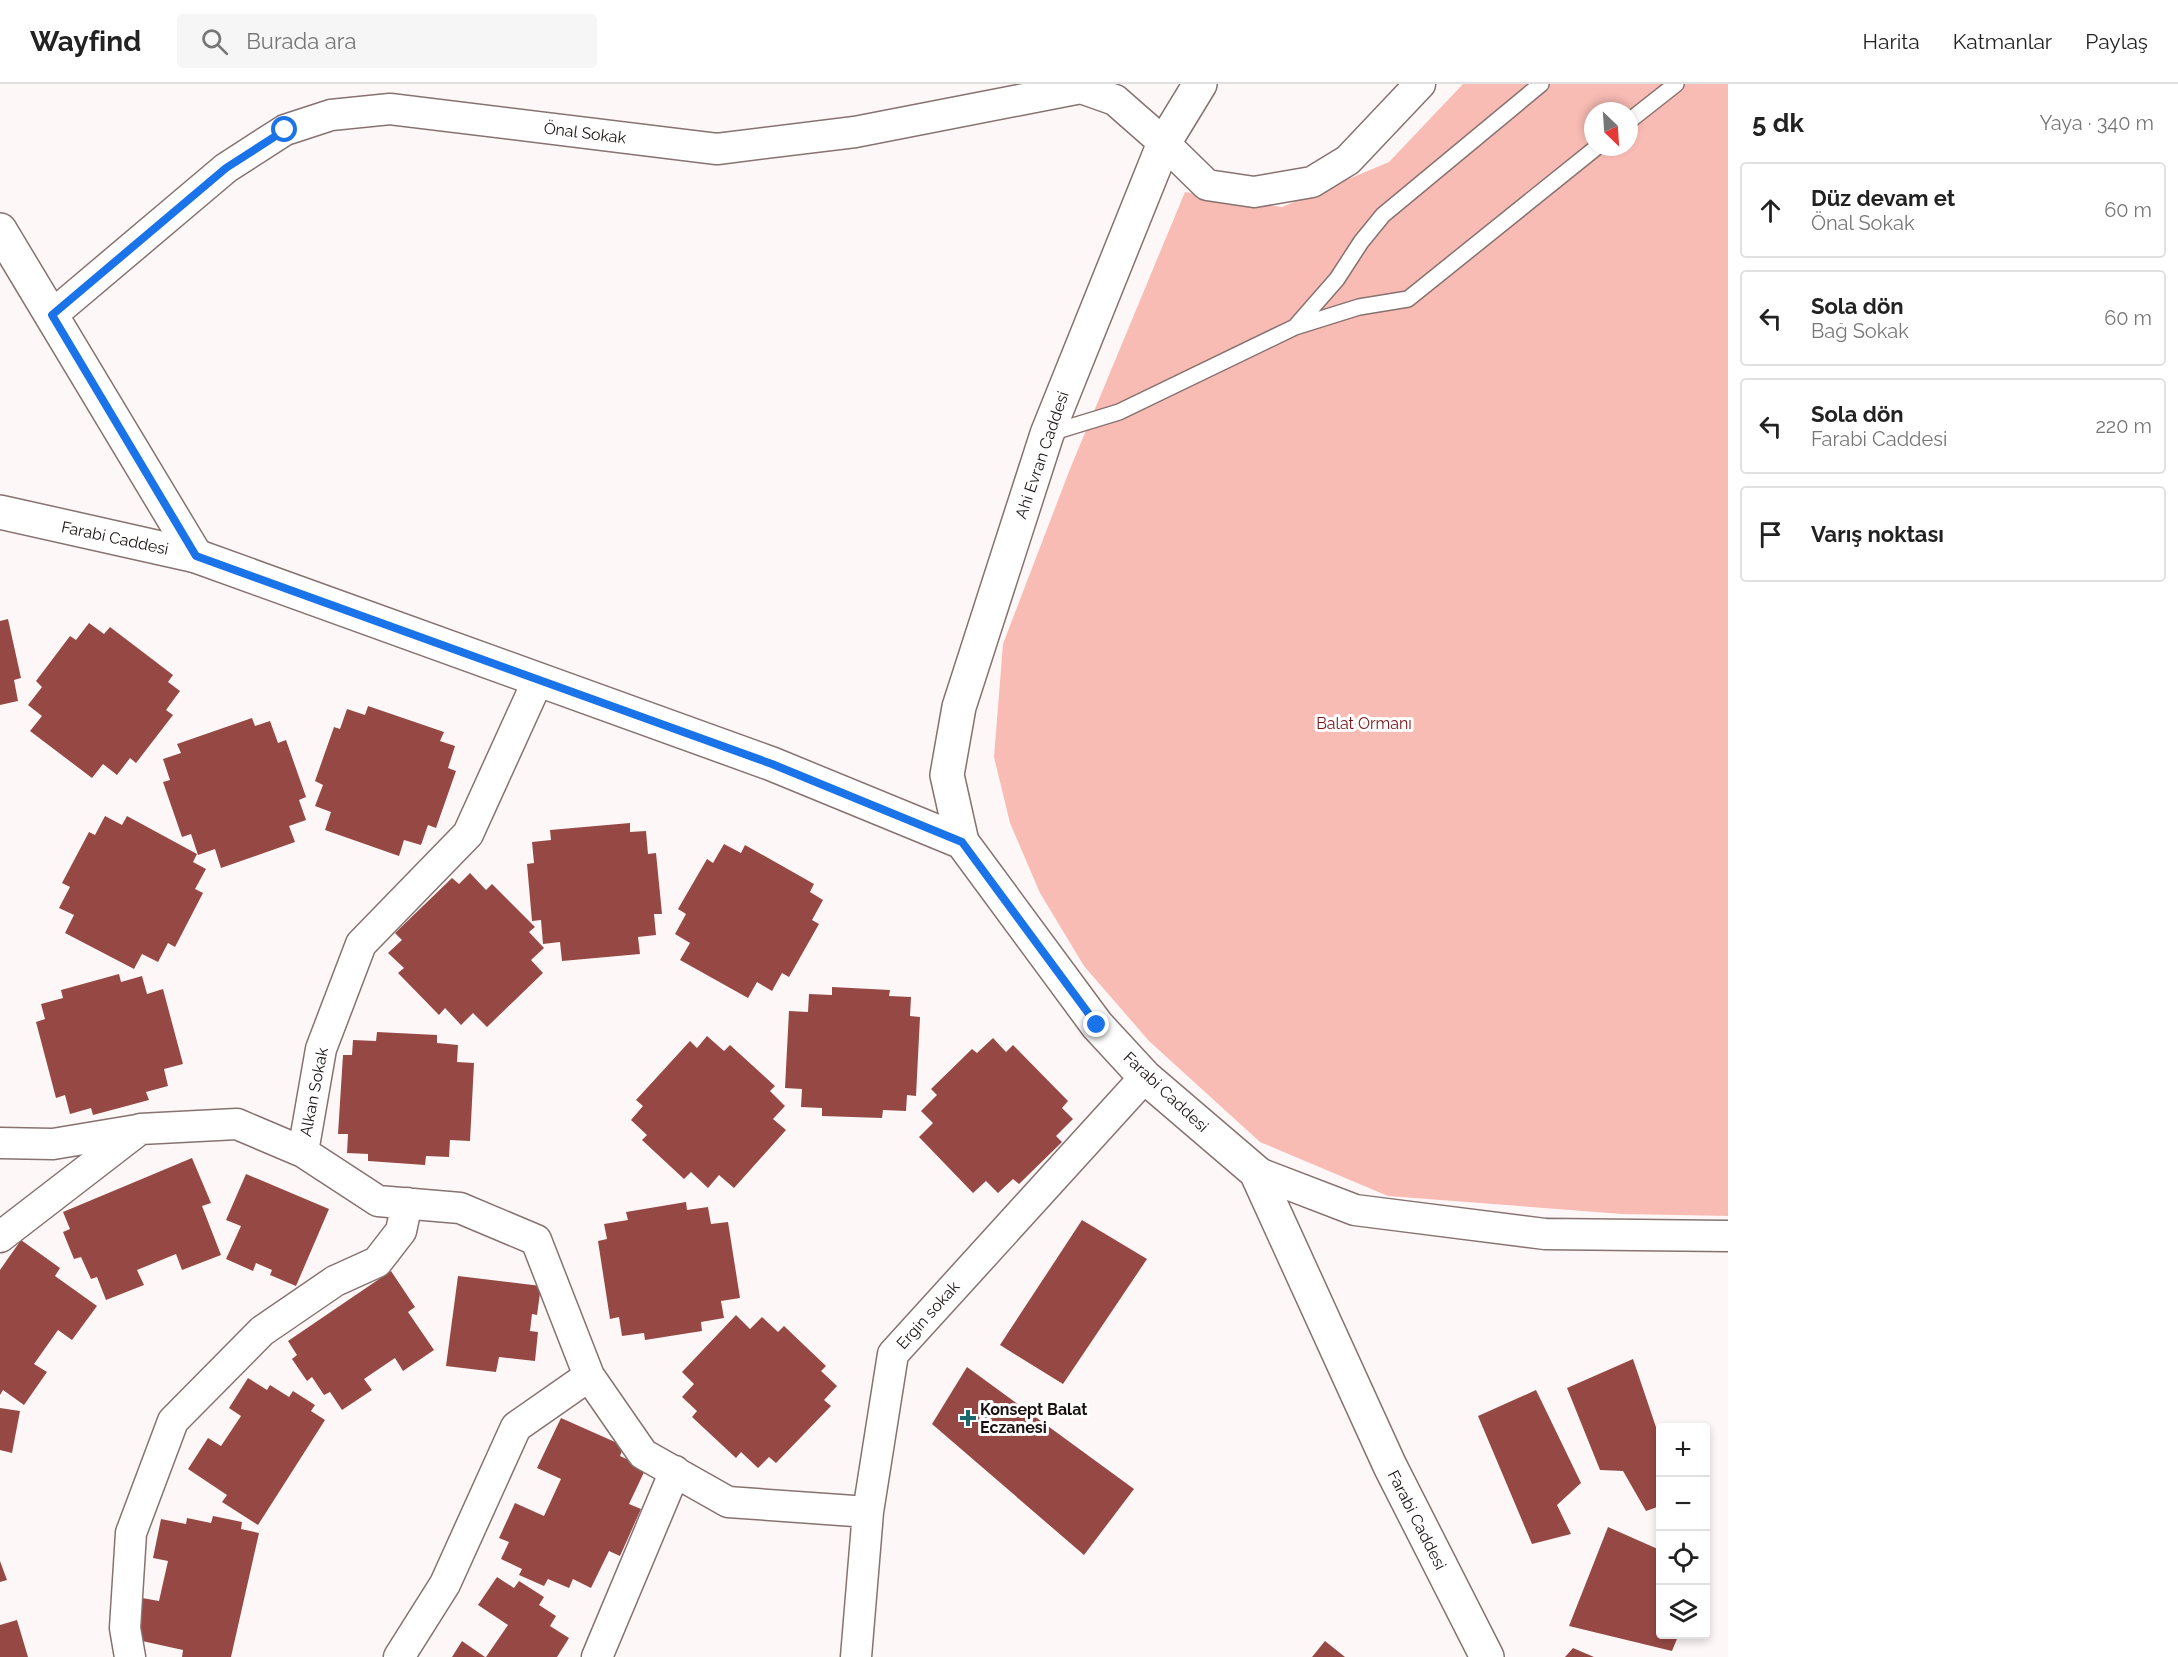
<!DOCTYPE html>
<html lang="tr">
<meta charset="utf-8">
<style>
body{margin:0;font-family:Raleway,sans-serif;background:#f6f6f6;color:#222}
.controls{position:absolute;right:18px;bottom:18px;display:grid;overflow:hidden;border-radius:6px;box-shadow:0 3px 9px #0003}
.controls button{width:54px;height:54px;display:grid;place-items:center;padding:0;border:0;border-bottom:2px solid #e0e0e0;background:#fff;color:#222;font:30px sans-serif}
.compass{position:absolute;left:1584px;top:18px;width:54px;height:54px;border-radius:50%;background:#fff;box-shadow:0 3px 9px #0003;rotate:155deg}
.stop{position:absolute;width:18px;height:18px;margin:-14px;border:4px solid #1a73e8;border-radius:50%;background:#fff}
.stop.end{background:#1a73e8;border-color:#fff;box-shadow:0 2px 6px #0008}
.list{margin:0;padding:0;list-style:none}
h2{display:flex;justify-content:space-between;align-items:center;height:78px;margin:0;padding:0 24px;font-size:26px}
h2 small{font-size:20px;font-weight:400;color:#767676}
.list li{display:grid;grid-template-columns:39px 1fr auto;gap:18px;align-items:center;box-sizing:border-box;height:96px;margin:0 12px 12px;padding:0 12px;border:2px solid #e0e0e0;border-radius:6px}
.list b{display:block;font-size:22px;white-space:nowrap}
.list p{margin:0;font-size:20px;white-space:nowrap;color:#767676}
.list em{font-size:20px;font-style:normal;color:#767676}
.icon{flex:none;width:33px;height:33px;fill:none;stroke:currentColor;stroke-width:2;stroke-linecap:round;stroke-linejoin:round}
.map{position:relative;flex:none;width:1728px;height:1573px;overflow:hidden}
header{display:flex;align-items:center;gap:36px;box-sizing:border-box;height:84px;padding:0 30px;background:#fff;border-bottom:2px solid #e0e0e0}
header strong{font-size:28px}
nav{display:flex;gap:33px;margin-inline-start:auto;font-size:21px}
.search{width:420px;height:54px;background:#f6f6f6;display:flex;align-items:center;gap:15px;box-sizing:border-box;padding:0 21px;border-radius:6px;color:#767676;font-size:22px}
main{display:flex}
aside{flex:1;background:#fff}
.map>svg:first-child{display:block}
.green{fill:#f9bcb5;fill-rule:evenodd}
.building{fill:#964944}
.lines{fill:none;stroke-linecap:round;stroke-linejoin:round}
.service-casing{stroke:#867270;stroke-width:18}
.minor-casing{stroke:#867270;stroke-width:33}
.tertiary-casing{stroke:#867270;stroke-width:36}
.primary-casing{stroke:#867270;stroke-width:36}
.service{stroke:#fff;stroke-width:15}
.minor{stroke:#fff;stroke-width:30}
.tertiary{stroke:#fff;stroke-width:33}
.primary{stroke:#fff;stroke-width:33}
.route{stroke:#1a73e8;stroke-width:8}
.poi-dot{fill:#1b686e;stroke:#fff;stroke-width:2}
.labels{text-anchor:middle;dominant-baseline:central;stroke-width:6;stroke-linejoin:round;paint-order:stroke}
.street-label{font-size:16px;fill:#191211;stroke:#fff}
.park-label{font-size:16px;fill:#791517;stroke:#fff}
.poi-label{font-size:16px;font-weight:bold;fill:#191211;stroke:#fff;text-anchor:start}
</style>
<header>
<strong>Wayfind</strong>
<div class="search"><svg class="icon" aria-label="search" viewBox="0 0 24 24"><circle cx="10" cy="10" r="6"/><path d="M15 15l6 6"/></svg>Burada ara</div>
<nav><a>Harita</a><a>Katmanlar</a><a>Paylaş</a></nav>
</header>
<main>
<div class="map">
<svg width="1728" height="1573" viewBox="0 0 1728 1573">
<rect width="100%" height="100%" fill="#fdf8f7"/>
<path class="green" d="M1463,0H1728V1132L1622,1130L1388,1112L1260,1058L1149,957L1084,882L1040,809L1010,739L994,673L1003,560L1070,385L1185,108L1282,123L1389,78ZM1593,27H1629V63H1593Z"/>
<path class="building" d="M8,535L21,594L14,596L18,617L0,621V537Z
M89,539L104,550L110,543L173,591L168,598L180,607L166,626L173,631L136,679L130,674L117,691L103,680L92,694L30,647L42,632L28,621L42,603L36,597L70,552L76,556Z
M368,622L444,648L440,657L455,662L448,684L456,687L436,744L428,741L421,761L404,756L399,772L325,746L331,728L315,722L323,701L315,697L334,643L340,645L347,625L365,631Z
M252,634L255,642L270,637L278,659L286,656L306,713L299,716L306,736L289,742L295,758L221,784L215,765L198,771L191,750L182,753L163,698L170,696L163,675L181,669L177,660Z
M105,732L122,741L127,732L197,770L193,778L206,785L195,805L203,809L175,863L168,859L158,878L142,870L134,885L65,849L74,831L59,824L70,803L62,799L89,748L95,751Z
M630,739V748L646,747L648,770L656,769L662,830H654L656,851L638,853L640,870L562,877L560,858L543,860L541,836L532,837L527,780L534,779L532,758L551,756L550,746Z
M724,760L741,769L745,761L814,800L810,808L823,816L812,836L819,840L789,893L782,889L772,907L757,898L748,914L680,876L690,859L675,850L686,830L678,825L707,775L713,779Z
M470,789L486,806L492,800L535,843L529,848L544,864L531,876L543,889L487,943L473,929L461,941L445,924L439,931L398,889L404,884L388,869L402,856L395,849L452,794L459,800Z
M119,890L121,898L142,892L147,910L163,905L183,980L164,985L168,1002L146,1008L149,1016L93,1031L91,1024L70,1030L65,1011L56,1014L36,938L45,935L41,920L63,914L61,906Z
M832,903L890,906L889,912L911,913L910,932L920,933L916,1012L907,1011L906,1027L883,1026L882,1034L822,1032V1024L801,1023L802,1005L785,1004L789,927L808,928L809,910L832,911Z
M377,948L437,951V959L458,961L457,978L474,979L470,1057L450,1056L449,1073L426,1072L425,1081L368,1077V1070L347,1069L348,1050H338L343,971H352L353,956L376,957Z
M707,952L724,967L730,961L775,1002L770,1007L785,1022L773,1035L786,1046L734,1104L719,1091L708,1104L691,1088L684,1095L642,1056L647,1051L631,1036L643,1022L636,1016L690,957L697,964Z
M993,954L1006,968L1013,961L1068,1017L1062,1024L1073,1035L1056,1052L1062,1058L1019,1100L1013,1095L998,1109L986,1097L973,1109L919,1053L933,1039L921,1027L937,1011L931,1005L972,965L977,969Z
M192,1074L211,1119L202,1122L221,1171L182,1186L176,1170L137,1186L144,1201L106,1216L97,1193L91,1195L81,1173L74,1175L63,1148L70,1145L63,1128Z
M246,1090L329,1125L296,1202L270,1191L272,1186L256,1179L253,1187L226,1175L241,1142L226,1136Z
M686,1118L687,1126L708,1123L711,1140L728,1138L740,1214L721,1217L724,1234L701,1238L702,1247L645,1256L644,1249L622,1252L619,1233L610,1235L598,1157L607,1155L604,1140L628,1136L626,1128Z
M1082,1136L1147,1175L1063,1300L1000,1261Z
M21,1156L60,1184L55,1192L97,1222L72,1256L58,1246L34,1280L47,1288L24,1321L3,1306L0,1311V1186Z
M391,1187L415,1223L408,1228L434,1266L403,1287L395,1274L364,1295L372,1306L342,1326L330,1308L324,1311L312,1293L307,1297L292,1275L297,1271L288,1257Z
M458,1192L541,1202L537,1231L532,1230L530,1247L538,1248L535,1277L499,1273L496,1288L446,1282Z
M736,1231L750,1245L762,1233L778,1248L784,1242L826,1282L821,1287L837,1302L824,1316L831,1322L776,1379L769,1373L758,1384L741,1368L736,1374L692,1333L697,1327L682,1313L694,1300L682,1288Z
M1633,1275L1660,1355V1422L1646,1427L1623,1387L1600,1386L1567,1304Z
M967,1283L1134,1405L1084,1471L932,1340Z
M248,1294L267,1306L270,1301L289,1313L293,1307L315,1321L311,1327L325,1336L258,1441L222,1418L227,1411L188,1385L208,1354L221,1362L241,1332L229,1324Z
M1536,1306L1581,1399L1557,1421L1571,1450L1532,1460L1478,1332Z
M0,1324L20,1327L12,1369L0,1366Z
M561,1334L624,1362L620,1372L646,1384L629,1420L641,1425L620,1472L609,1467L591,1504L573,1495L569,1504L548,1495L544,1502L519,1491L522,1485L501,1475L509,1458L499,1454L515,1419L544,1432L561,1395L537,1384Z
M213,1432L242,1438L241,1445L259,1449L231,1573H182L183,1566L133,1555L142,1514L159,1517L168,1477L153,1474L161,1435L186,1440L187,1434L211,1439Z
M1608,1443L1660,1466V1550H1679L1672,1567L1569,1542Z
M0,1477L7,1496L0,1498Z
M497,1493L514,1504L519,1497L544,1513L539,1521L556,1532L550,1542L569,1554L557,1573H486L508,1541L478,1521Z
M17,1536L28,1573H0V1541Z
M462,1557L485,1573H452Z
M1325,1557L1345,1573H1312Z
M1573,1564L1594,1573H1565Z"/>
<g class="lines">
<g class="service-casing">
<path id="service" d="M1629,37L1676,0
M1295,243L1337,195L1361,158L1383,131L1541,0
M1047,350L1119,328L1295,243L1359,223L1408,215L1597,63"/>
</g>
<g class="minor-casing">
<path id="minor" d="M52,231L226,84L285,46L331,31L390,25L717,65L855,48L1081,4L1115,16L1164,59L1207,101L1254,108L1312,98L1348,76L1420,0
M0,1059L53,1060L137,1046
M303,1068L378,1117L460,1124L536,1156L589,1292L643,1370L728,1418L868,1428
M1256,1088L1355,1126L1545,1150L1728,1152
M0,1153L140,1045L237,1040L303,1068L321,965L361,860L468,750L538,596
M130,1573L125,1544L131,1449L173,1337L262,1247L335,1197L377,1178L401,1147L407,1119
M399,1573L445,1500L516,1343L589,1292
M597,1573L675,1387
M856,1573L868,1428L893,1270L1145,993"/>
</g>
<g class="tertiary-casing">
<path id="tertiary" d="M0,146L196,472
M962,758L947,691L959,623L1047,350L1164,59L1200,0"/>
</g>
<g class="primary-casing">
<path id="primary" d="M0,428L196,472L772,680L962,758L1097,941L1145,993L1256,1088L1390,1382L1487,1573"/>
</g>
<use href="#service" class="service"/>
<use href="#minor" class="minor"/>
<use href="#tertiary" class="tertiary"/>
<use href="#primary" class="primary"/>
</g>
<g class="lines">
<path class="route" d="M285,46L226,84L52,231L196,472L772,680L962,758L1097,941"/>
</g>
<path class="poi-dot" d="M965 1325h6v6h6v6h-6v6h-6v-6h-6v-6h6z"/>
<g class="labels">
<g class="street-label">
<text transform="translate(585 49) rotate(7)">Önal Sokak</text>
<text transform="translate(1042 371) rotate(-71)">Ahi Evran Caddesi</text>
<text transform="translate(115 454) rotate(12)">Farabi Caddesi</text>
<text transform="translate(314 1008) rotate(-79)">Alkan Sokak</text>
<text transform="translate(1166 1008) rotate(43)">Farabi Caddesi</text>
<text transform="translate(928 1231) rotate(-48)">Ergin sokak</text>
<text transform="translate(1417 1436) rotate(63)">Farabi Caddesi</text>
</g>
<g class="park-label">
<text x="1364" y="639">Balat Ormanı</text>
</g>
<g class="poi-label">
<text x="980" y="1325">Konsept Balat<tspan x="980" dy="18">Eczanesi</tspan></text>
</g>
</g>
</svg>
<div class="controls">
<button>+</button>
<button>−</button>
<button><svg class="icon" aria-label="locate" viewBox="0 0 24 24"><circle cx="12" cy="12" r="6"/><path d="M12 2v4M12 18v4M2 12h4M18 12h4"/></svg></button>
<button><svg class="icon" aria-label="layers" viewBox="0 0 24 24"><path d="M12 4l9 5-9 5-9-5zM3 14l9 5 9-5"/></svg></button>
</div>
<svg class="compass" viewBox="-18 -18 36 36"><path d="M0-13l5 13h-10z" fill="#e53935"/><path d="M0 13l5-13h-10z" fill="#767676"/></svg>
<div class="stop" style="left:285px;top:46px"></div>
<div class="stop end" style="left:1097px;top:941px"></div>
</div>
<aside>
<h2>5 dk<small>Yaya · 340 m</small></h2>
<ul class="list">
<li><svg class="icon" aria-label="ahead" viewBox="0 0 24 24"><path d="M12 20V5M6 11l6-6 6 6"/></svg><div><b>Düz devam et</b><p>Önal Sokak</p></div><em>60 m</em></li>
<li><svg class="icon" aria-label="left" viewBox="0 0 24 24"><path d="M17 20v-9H6M10 6l-5 5 5 5"/></svg><div><b>Sola dön</b><p>Bağ Sokak</p></div><em>60 m</em></li>
<li><svg class="icon" aria-label="left" viewBox="0 0 24 24"><path d="M17 20v-9H6M10 6l-5 5 5 5"/></svg><div><b>Sola dön</b><p>Farabi Caddesi</p></div><em>220 m</em></li>
<li><svg class="icon" aria-label="arrive" viewBox="0 0 24 24"><path d="M6 21V4h12l-3 4 3 4H6"/></svg><div><b>Varış noktası</b></div></li>
</ul>
</aside>
</main>
